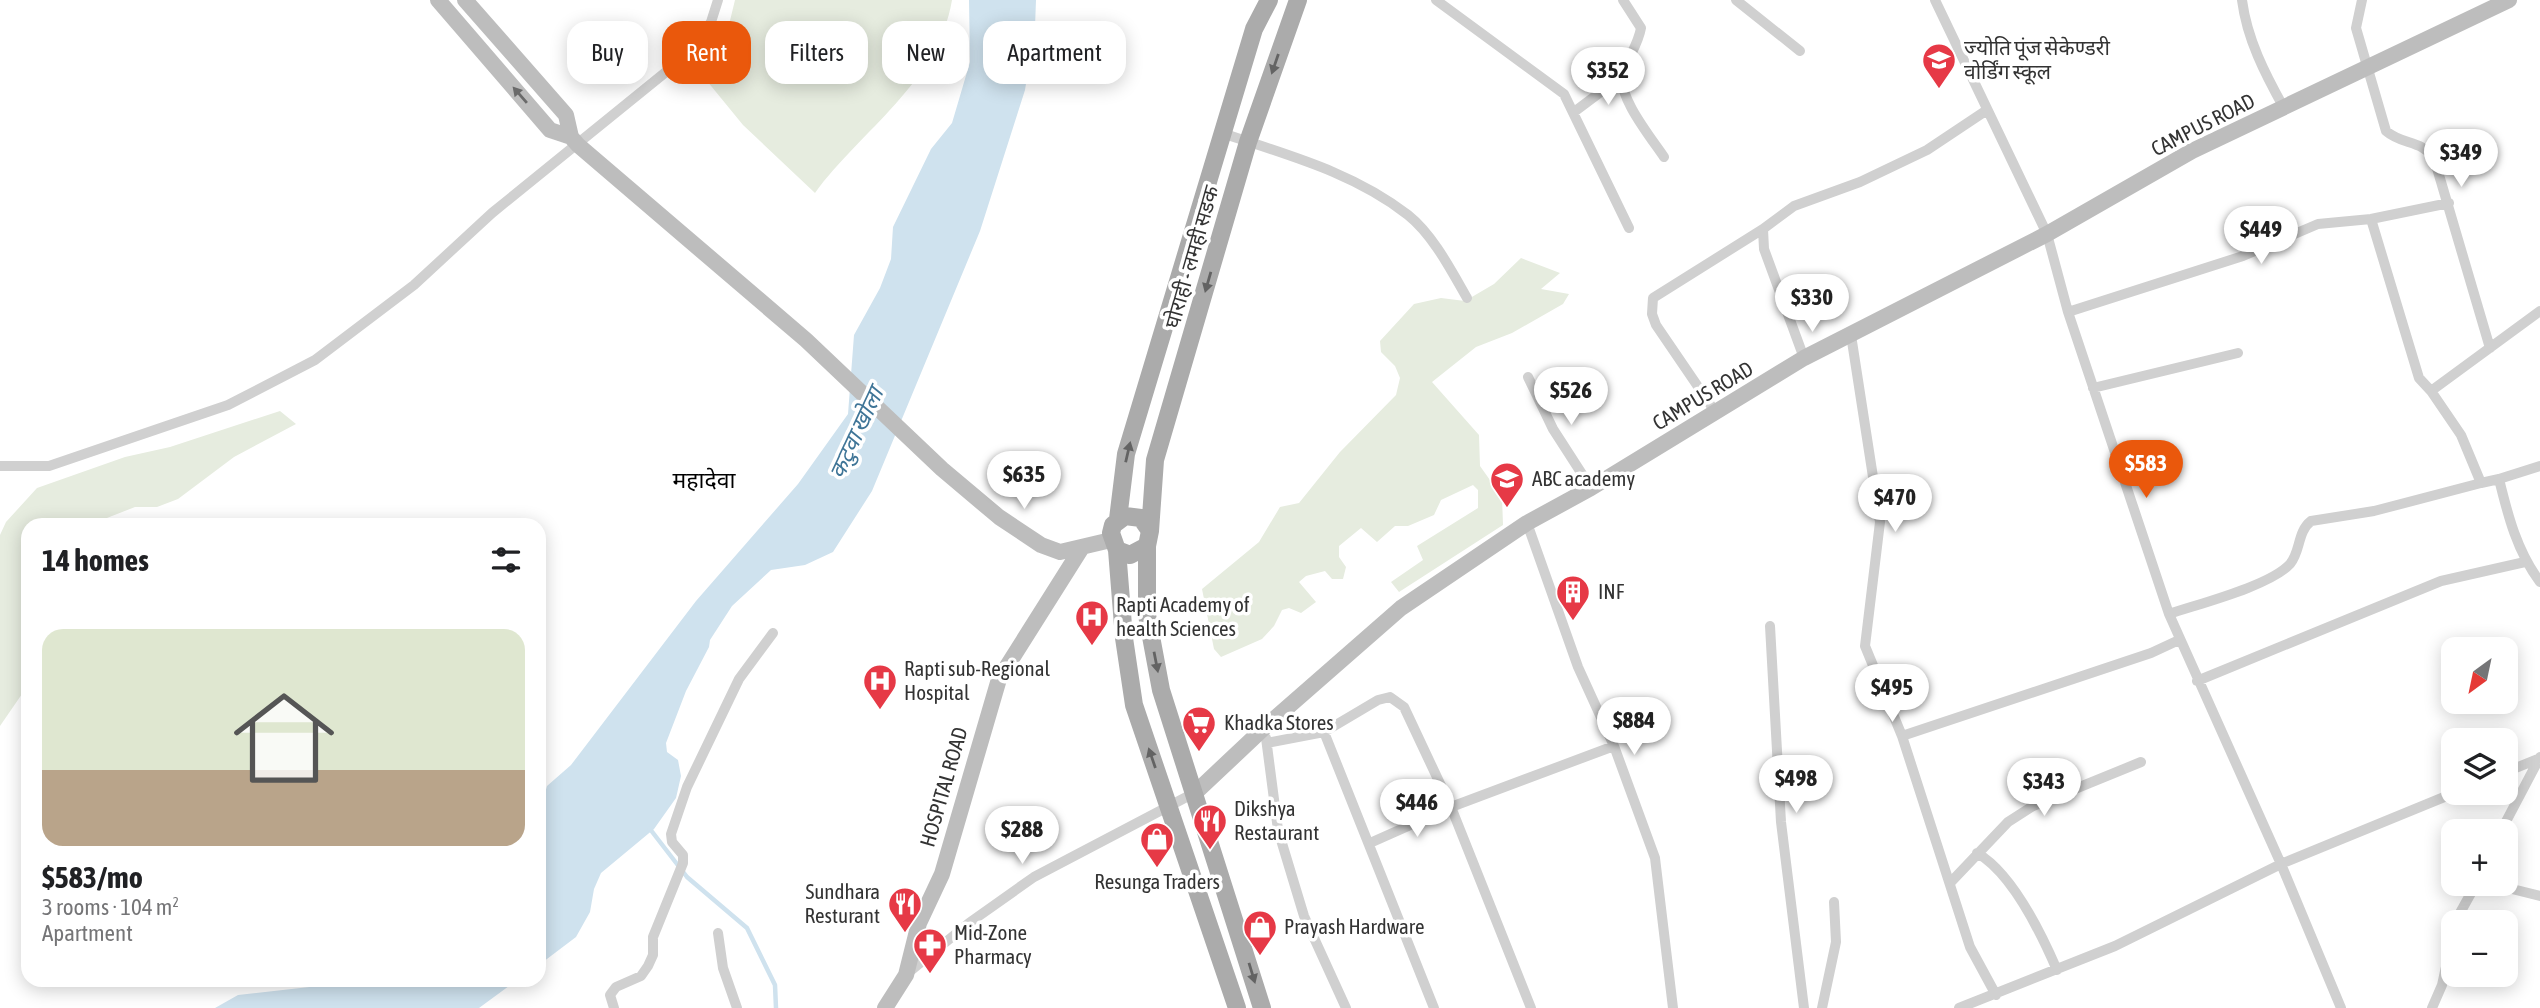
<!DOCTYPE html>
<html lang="en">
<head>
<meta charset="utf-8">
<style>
	body { margin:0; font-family:"Asap Condensed","Noto Sans Devanagari",sans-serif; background:#f6f6f6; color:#202124; height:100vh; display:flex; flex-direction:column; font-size:26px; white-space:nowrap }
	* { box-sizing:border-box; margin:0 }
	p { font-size:23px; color:#757577 }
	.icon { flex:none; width:38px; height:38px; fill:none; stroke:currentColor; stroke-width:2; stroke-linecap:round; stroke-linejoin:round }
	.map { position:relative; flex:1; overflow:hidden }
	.drawer { position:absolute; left:21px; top:518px; width:525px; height:469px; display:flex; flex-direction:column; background:#fff; border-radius:21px; box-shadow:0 4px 18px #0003 }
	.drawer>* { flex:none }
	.hud { position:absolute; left:567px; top:21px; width:665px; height:63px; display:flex; gap:14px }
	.needle { width:46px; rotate:213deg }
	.buttons { position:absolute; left:2441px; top:637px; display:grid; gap:14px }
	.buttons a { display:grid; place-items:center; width:77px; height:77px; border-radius:14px; background:#fff; box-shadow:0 4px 18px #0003; font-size:35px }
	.price { position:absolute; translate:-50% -60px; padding:0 16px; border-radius:24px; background:#fff; color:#222; font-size:23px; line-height:46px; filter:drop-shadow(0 2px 4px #0008) }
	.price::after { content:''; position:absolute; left:50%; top:42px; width:21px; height:16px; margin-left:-10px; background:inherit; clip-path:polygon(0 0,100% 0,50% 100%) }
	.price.current { background:#ea580c; color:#fff }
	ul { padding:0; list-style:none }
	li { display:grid; align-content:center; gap:14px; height:371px; padding:0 21px }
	li span { display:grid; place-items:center; height:217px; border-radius:21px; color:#555 }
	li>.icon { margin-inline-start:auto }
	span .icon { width:126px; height:126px; fill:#fffc; stroke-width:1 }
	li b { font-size:30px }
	h2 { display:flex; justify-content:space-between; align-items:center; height:84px; padding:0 21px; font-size:30px }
	.chip { padding:0 24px; border-radius:21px; background:#fff; box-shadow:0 4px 18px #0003; font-size:24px; line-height:63px }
	.chip.current { background:#ea580c; color:#fff }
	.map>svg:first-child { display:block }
</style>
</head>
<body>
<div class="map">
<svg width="2540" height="1008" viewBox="0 0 2540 1008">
	<rect width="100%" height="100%" fill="#fff"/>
	<path fill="#e6ecdf" d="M735,0h217c-14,83 -91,130 -137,193l-72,-68 -45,-55 29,-37z
		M1521,258l39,15 -19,16 28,5 -6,10 -51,29 -36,14 -44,35 47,53 1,31 22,31 1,28 -104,67 -8,-10 32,-22 -6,-14 61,-38v-18l-5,-5 -32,15 -7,15 -26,11h-13l-18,16 -16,-14 -22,18v11l7,10 -3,12h-11l-7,-8 -19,5 -7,6 17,20 -15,11 -12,-5 -7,2 -8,16 -12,13 -41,18 -7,-8 -12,-60 57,-47 21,-35 19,-4 41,-51 56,-57 4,-17 -5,-12 -14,-14 -1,-11 34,-37 27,-6 24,3 29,-17z
		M280,411l16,13 -62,33 -56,42 -21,8h-22l-46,18h-61v115l-6,54 -22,32v-191l6,-13 31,-34 88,-31 45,-10z"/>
	<path fill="#cfe2ee" d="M969,0h67l-1,27 -10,63 -45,141 -108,260 -39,61 -28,13 -34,5 -39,36 -22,34 -1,7 -23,44 -20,52 1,9 11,8 3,16 -5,22 -22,31 -53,44 -7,16 -4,23 -14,25 -37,28v-150l8,-29 24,-21 125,-164 102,-117 50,-70 6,-79 26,-47 11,-29 2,-32 38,-78 21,-26 18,-61z
		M344,980h173l-38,28h-264l23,-13 98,-11z"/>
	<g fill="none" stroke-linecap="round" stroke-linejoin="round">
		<path stroke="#cfe2ee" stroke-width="4.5" d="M650,829l37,48 60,51 28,57 1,23"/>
		<path stroke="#d0d0d0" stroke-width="10" d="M1436,0l128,94 65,134
			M1623,0l18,28c-3,17 -13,29 -18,46 -7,21 29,65 41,83
			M1736,0l64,51
			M1935,0l112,234 21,78 101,302 112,250 60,144
			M2242,0c5,39 23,74 42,108
			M2362,0l-6,28 30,103c16,14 35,9 48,27l56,190
			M1574,112l48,-36
			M1222,133c65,22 131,39 186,82 25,20 43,55 59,83
			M2371,219l48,159 12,13
			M2068,312l175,-56 75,-32 53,-5 78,-16
			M1851,335l29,187 -15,124 37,90
			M1804,358l-40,-109 -1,-20 31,-23 66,-24 67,-32 60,-40
			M1528,377l25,52 38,59
			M2093,388l145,-35
			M1716,413l-60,-88 -4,-11 1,-16 110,-69
			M0,466h49l179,-61 87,-45 99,-75 78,-72 201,-163 18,-28 7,-22
			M2499,479l41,-13
			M2481,483l18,-4c9,37 18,72 41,103
			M1527,523l51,144 36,79 41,112 18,150
			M2169,614c29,-10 101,-28 121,-50 11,-13 7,-32 21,-43l63,-10 107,-28 -20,-48 -30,-44 109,-80
			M1770,626l11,196 23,186
			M2197,681l244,-100 84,-19
			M1324,732l110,276
			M1266,738l12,92 26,86 42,92
			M1267,743l57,-11 54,-32 12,-3 14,10 47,100 80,201
			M2506,772l34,-14
			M2501,831l39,-74
			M1370,843l81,-36 163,-61
			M1977,853c35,20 64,80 80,117
			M1950,883l58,-61 25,-16 108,-44
			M2492,884l48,12
			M2455,922l21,-38
			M718,933l5,35 14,40
			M908,973l61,-50 65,-46 162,-85
			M1996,995l-26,-48 -68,-211 249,-83 28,-13
			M614,1008l-4,-13 6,-8 25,-11 7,-10 5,-11v-18l30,-74v-8l-11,-13 -1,-8 16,-47 52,-108 34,-46
			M1822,1008l14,-66 -2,-40
			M1959,1008l156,-62 166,-82 173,-71
			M2432,1008l10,-23 12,-55"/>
		<path stroke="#bdbdbd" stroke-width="16" d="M438,0l112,130 21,7
			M465,0l101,115 5,22 7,8 228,195 136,129 57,48 42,28 19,7 51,-12
			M1196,792l69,-65 136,-119 126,-85 64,-35 213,-130 243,-124 145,-83 317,-151
			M885,1008l21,-33 13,-52 23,-49 57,-195 82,-130"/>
		<path stroke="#ababab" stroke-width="18" d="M1118,519l8,-65 128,-425 15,-29
			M1150,531l5,-71 93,-318 50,-142
			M1147,546v69l14,75 101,318
			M1117,550l13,5 17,-9 3,-15 -9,-13 -16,-2 -12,9 -2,8 6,17 7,88 10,67 103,303"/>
	</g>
	<defs><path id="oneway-solid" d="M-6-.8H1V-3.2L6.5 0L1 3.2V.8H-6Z" transform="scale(1.75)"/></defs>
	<g fill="#636363">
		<use href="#oneway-solid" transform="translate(1275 64) rotate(109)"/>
		<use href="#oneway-solid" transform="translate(1208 282) rotate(106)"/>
		<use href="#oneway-solid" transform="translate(1128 452) rotate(-77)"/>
		<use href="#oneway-solid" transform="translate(1156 662) rotate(79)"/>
		<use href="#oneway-solid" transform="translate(1152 758) rotate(-109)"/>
		<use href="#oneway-solid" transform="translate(1252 973) rotate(73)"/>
	</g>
	<use fill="#6a6a6a" href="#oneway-solid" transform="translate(520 95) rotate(-131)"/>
	<defs>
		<g id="school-pin" transform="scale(1.75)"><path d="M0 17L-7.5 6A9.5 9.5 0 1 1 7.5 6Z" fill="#e63946" stroke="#fff"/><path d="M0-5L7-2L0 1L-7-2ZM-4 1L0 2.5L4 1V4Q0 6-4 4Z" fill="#fff"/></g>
		<g id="building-pin" transform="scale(1.75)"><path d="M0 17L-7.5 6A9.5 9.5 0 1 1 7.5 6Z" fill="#e63946" stroke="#fff"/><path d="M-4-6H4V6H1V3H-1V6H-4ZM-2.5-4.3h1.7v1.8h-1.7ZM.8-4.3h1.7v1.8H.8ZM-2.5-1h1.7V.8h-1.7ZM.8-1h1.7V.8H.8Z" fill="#fff"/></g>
		<g id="hospital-pin" transform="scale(1.75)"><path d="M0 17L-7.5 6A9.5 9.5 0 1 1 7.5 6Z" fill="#e63946" stroke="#fff"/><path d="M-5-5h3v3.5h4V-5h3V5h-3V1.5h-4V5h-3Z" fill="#fff"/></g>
		<g id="supermarket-pin" transform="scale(1.75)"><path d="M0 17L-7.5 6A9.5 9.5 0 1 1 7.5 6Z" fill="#e63946" stroke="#fff"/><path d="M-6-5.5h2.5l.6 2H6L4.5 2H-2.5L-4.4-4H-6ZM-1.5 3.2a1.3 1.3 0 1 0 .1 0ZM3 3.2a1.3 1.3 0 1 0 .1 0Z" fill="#fff"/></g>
		<g id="restaurant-pin" transform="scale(1.75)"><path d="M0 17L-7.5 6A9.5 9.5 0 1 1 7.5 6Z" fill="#e63946" stroke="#fff"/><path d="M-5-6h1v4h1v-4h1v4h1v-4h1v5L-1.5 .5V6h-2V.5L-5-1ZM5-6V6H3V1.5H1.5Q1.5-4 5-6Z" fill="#fff"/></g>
		<g id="shop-pin" transform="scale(1.75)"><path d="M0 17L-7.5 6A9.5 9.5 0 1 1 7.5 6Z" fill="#e63946" stroke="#fff"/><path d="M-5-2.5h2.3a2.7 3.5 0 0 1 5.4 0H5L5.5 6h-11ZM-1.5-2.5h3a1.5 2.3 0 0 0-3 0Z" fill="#fff"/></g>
		<g id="pharmacy-pin" transform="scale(1.75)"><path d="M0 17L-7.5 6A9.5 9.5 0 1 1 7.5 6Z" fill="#e63946" stroke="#fff"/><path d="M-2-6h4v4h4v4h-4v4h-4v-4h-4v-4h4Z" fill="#fff"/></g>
	</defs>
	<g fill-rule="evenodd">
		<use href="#school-pin" x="1939" y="60"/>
		<use href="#school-pin" x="1507" y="479"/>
		<use href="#building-pin" x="1573" y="592"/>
		<use href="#hospital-pin" x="1092" y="617"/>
		<use href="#hospital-pin" x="880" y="681"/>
		<use href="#supermarket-pin" x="1199" y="723"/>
		<use href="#restaurant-pin" x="1210" y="821"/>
		<use href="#shop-pin" x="1157" y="839"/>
		<use href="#restaurant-pin" x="905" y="904"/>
		<use href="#shop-pin" x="1260" y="927"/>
		<use href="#pharmacy-pin" x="930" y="945"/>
	</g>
	<g text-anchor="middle" stroke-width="7" stroke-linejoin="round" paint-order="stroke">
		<g font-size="21" fill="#333" stroke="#fff" text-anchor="start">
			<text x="1964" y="55">ज्योति पूंज सेकेण्डरी<tspan x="1964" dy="24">वोर्डिंग स्कूल</tspan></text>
			<text x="1532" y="486">ABC academy</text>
			<text x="1598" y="599">INF</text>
			<text x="1116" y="612">Rapti Academy of<tspan x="1116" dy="24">health Sciences</tspan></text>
			<text x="904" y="676">Rapti sub-Regional<tspan x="904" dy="24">Hospital</tspan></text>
			<text x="1224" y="730">Khadka Stores</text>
			<text x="1234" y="816">Dikshya<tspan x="1234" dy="24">Restaurant</tspan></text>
			<text x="1157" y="889" text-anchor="middle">Resunga Traders</text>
			<text x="880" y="899" text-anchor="end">Sundhara<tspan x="880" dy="24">Resturant</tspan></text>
			<text x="1284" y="934">Prayash Hardware</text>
			<text x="954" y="940">Mid-Zone<tspan x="954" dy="24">Pharmacy</tspan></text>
		</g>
		<g font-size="21" fill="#333" stroke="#fff">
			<text transform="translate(2203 125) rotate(-27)" y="7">CAMPUS ROAD</text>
			<text transform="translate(1192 257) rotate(-74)" y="7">घोराही - लमही सडक</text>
			<text transform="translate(1703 396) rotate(-31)" y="7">CAMPUS ROAD</text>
			<text transform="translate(944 787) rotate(-74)" y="7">HOSPITAL ROAD</text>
		</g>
		<g font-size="23" font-style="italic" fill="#3f7597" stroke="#fff">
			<text transform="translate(856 433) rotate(-65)" y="8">कटुवा खोला</text>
		</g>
		<g font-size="23" fill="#000" stroke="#fff">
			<text x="704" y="488">महादेवा</text>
		</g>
	</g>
</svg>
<div class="buttons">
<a><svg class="needle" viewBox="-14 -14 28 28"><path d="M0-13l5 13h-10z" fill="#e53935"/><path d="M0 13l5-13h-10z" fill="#757577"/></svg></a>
<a><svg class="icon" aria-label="layers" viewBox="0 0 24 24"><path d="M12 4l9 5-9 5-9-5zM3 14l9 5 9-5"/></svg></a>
<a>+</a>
<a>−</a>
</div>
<b class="price" style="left:1608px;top:107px">$352</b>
<b class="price" style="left:2461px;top:189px">$349</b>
<b class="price" style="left:2261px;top:266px">$449</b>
<b class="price" style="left:1812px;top:334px">$330</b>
<b class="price" style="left:1571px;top:427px">$526</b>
<b class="price current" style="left:2146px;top:500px">$583</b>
<b class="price" style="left:1024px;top:511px">$635</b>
<b class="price" style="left:1895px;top:534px">$470</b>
<b class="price" style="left:1892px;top:724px">$495</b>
<b class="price" style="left:1634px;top:757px">$884</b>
<b class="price" style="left:1796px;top:815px">$498</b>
<b class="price" style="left:2044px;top:818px">$343</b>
<b class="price" style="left:1417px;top:839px">$446</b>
<b class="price" style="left:1022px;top:866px">$288</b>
<div class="hud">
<a class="chip">Buy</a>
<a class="chip current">Rent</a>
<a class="chip">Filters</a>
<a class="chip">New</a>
<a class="chip">Apartment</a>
</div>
<section class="drawer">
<h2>14 homes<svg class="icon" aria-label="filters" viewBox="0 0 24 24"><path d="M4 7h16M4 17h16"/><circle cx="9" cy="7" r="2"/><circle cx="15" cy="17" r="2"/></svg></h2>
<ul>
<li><span style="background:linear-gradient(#dfe7d0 65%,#b9a48a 0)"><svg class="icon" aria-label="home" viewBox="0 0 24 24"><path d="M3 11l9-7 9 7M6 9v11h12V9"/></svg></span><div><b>$583/mo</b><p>3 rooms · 104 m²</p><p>Apartment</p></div></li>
</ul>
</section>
</div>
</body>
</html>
